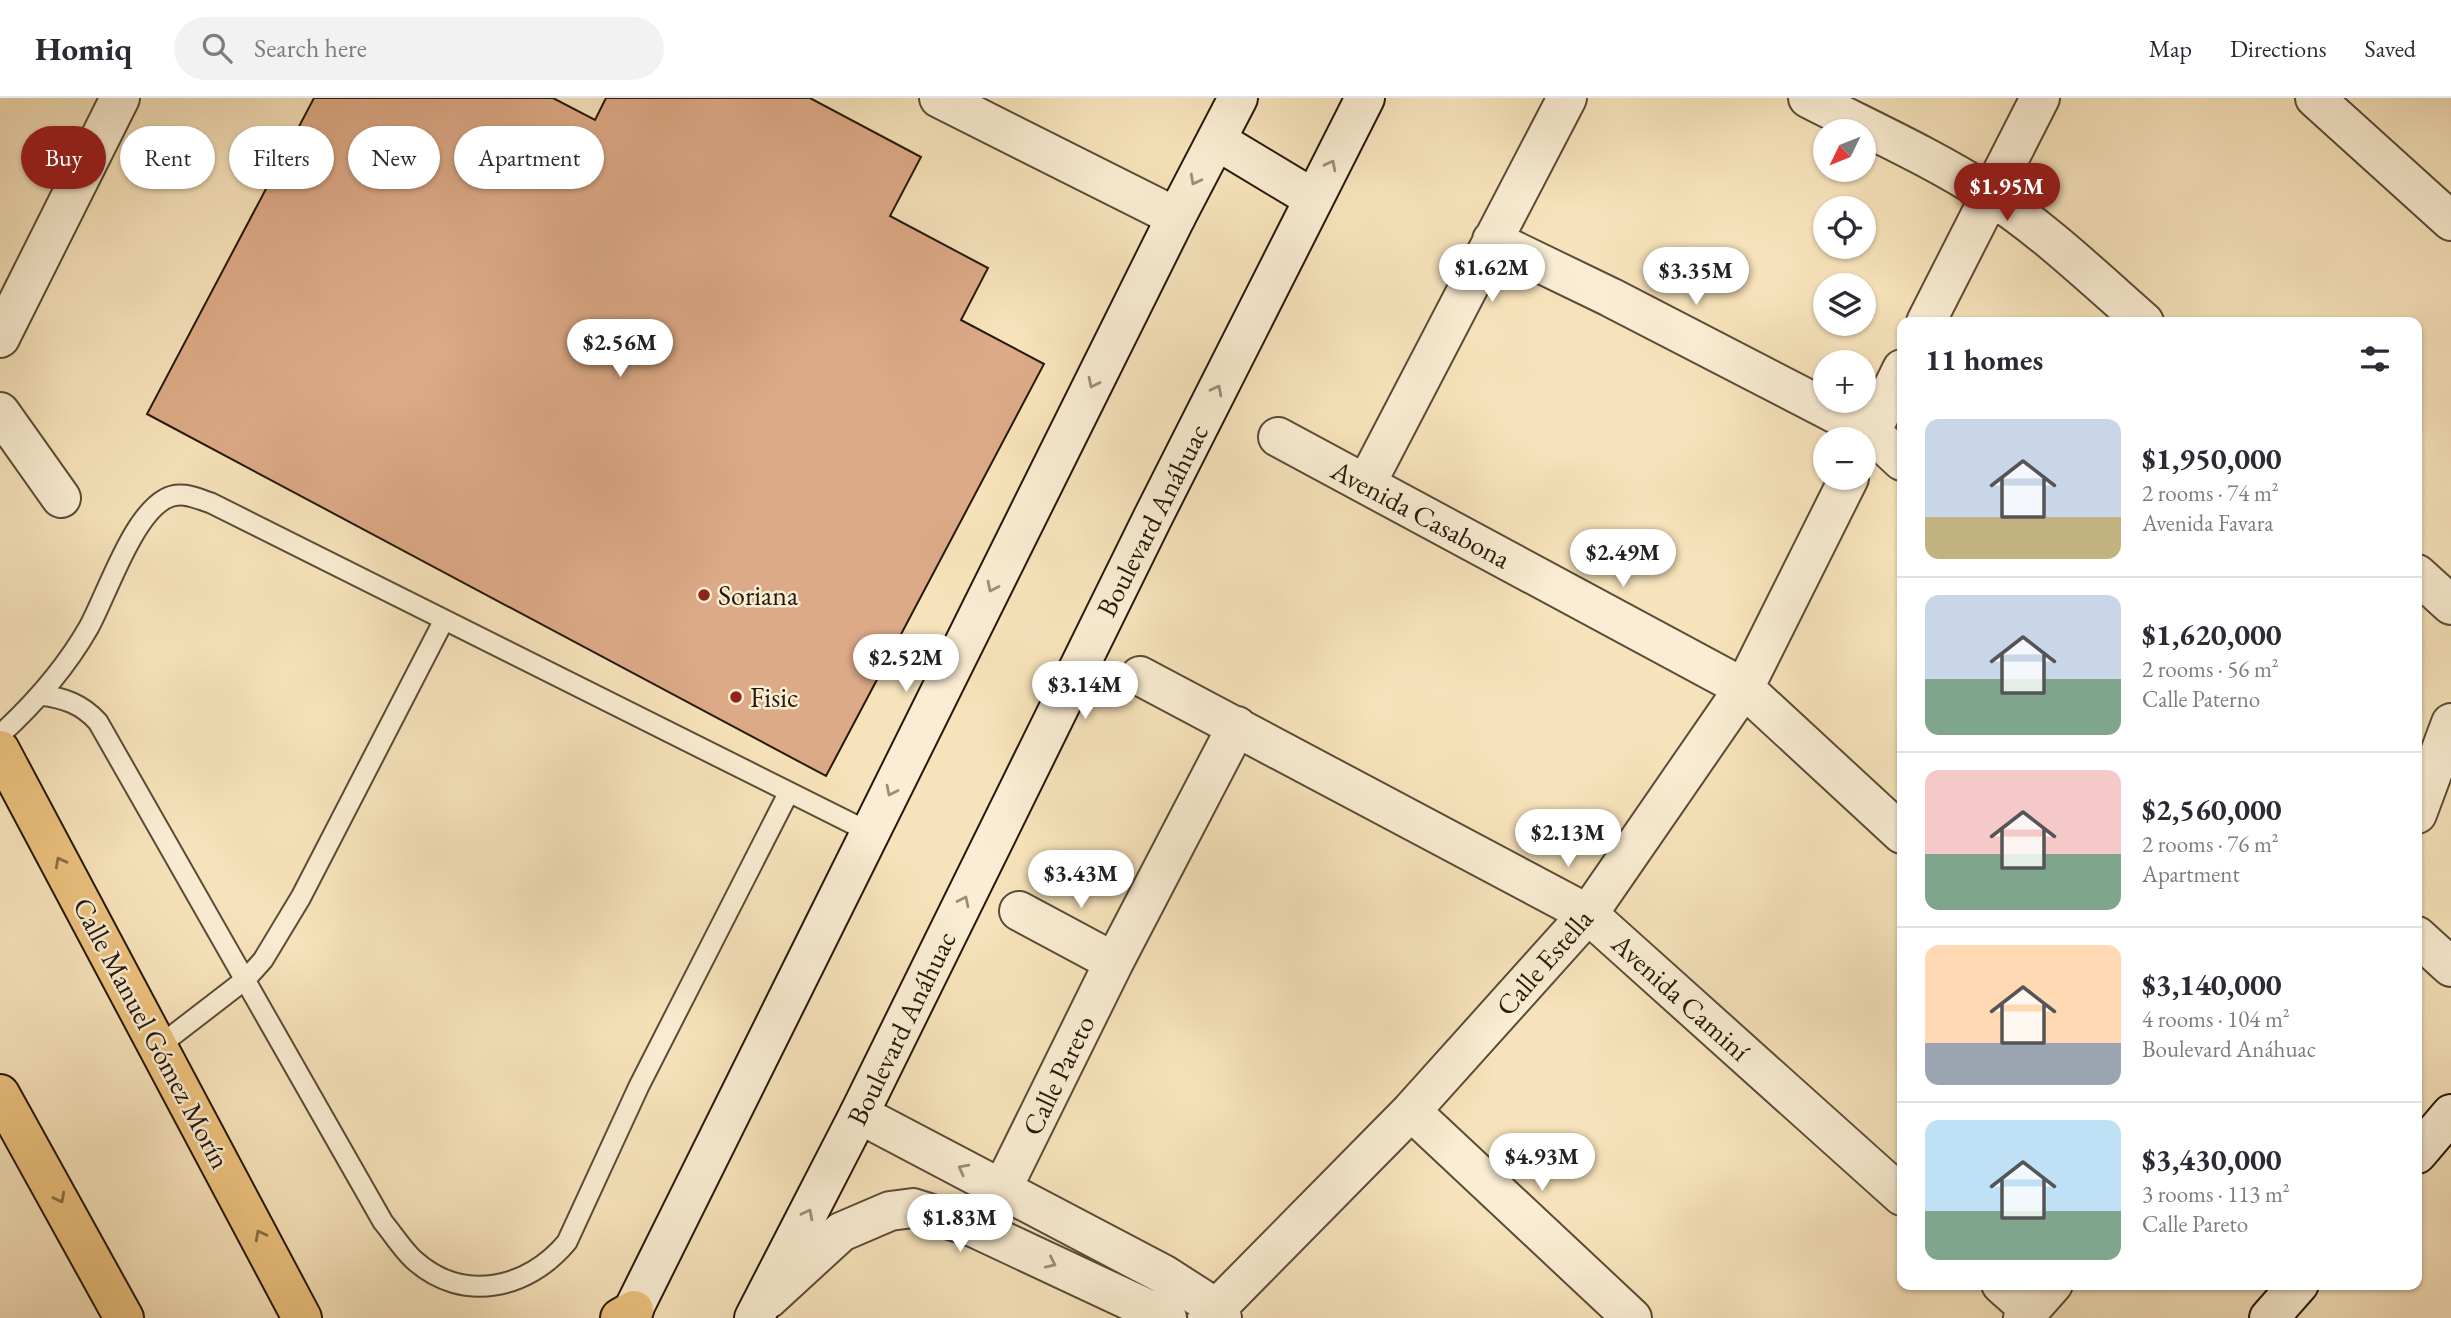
<!DOCTYPE html>
<html lang="en">
<head>
<meta charset="utf-8">
<style>
	body { margin:0; font-family:"EB Garamond",serif; background:#f2f2f3; color:#2b2b33; height:100vh; display:flex; flex-direction:column; font-size:26px; white-space:nowrap }
	* { box-sizing:border-box; margin:0 }
	p { font-size:23px; color:#7c7c81 }
	.icon { flex:none; width:38px; height:38px; fill:none; stroke:currentColor; stroke-width:2; stroke-linecap:round; stroke-linejoin:round }
	.map { position:relative; flex:1; overflow:hidden }
	.side { position:absolute; left:1897px; top:219px; width:525px; height:973px; display:flex; flex-direction:column; background:#fff; border-radius:14px; box-shadow:0 2px 5px #0004 }
	.side>* { flex:none }
	.hud { position:absolute; left:21px; top:28px; width:665px; height:63px; display:flex; gap:14px }
	.needle { width:46px; rotate:227deg }
	.controls { position:absolute; left:1813px; top:21px; display:grid; gap:14px }
	.controls a { display:grid; place-items:center; width:63px; height:63px; border-radius:50%; background:#fff; box-shadow:0 2px 5px #0004; font-size:35px }
	.price { position:absolute; translate:-50% -60px; padding:0 16px; border-radius:24px; background:#fff; color:#222; font-size:23px; line-height:46px; filter:drop-shadow(0 2px 4px #0008) }
	.price::after { content:''; position:absolute; left:50%; top:42px; width:21px; height:16px; margin-left:-10px; background:inherit; clip-path:polygon(0 0,100% 0,50% 100%) }
	.price.current { background:#8f2418; color:#fff }
	ul { padding:0; list-style:none }
	li { display:flex; align-items:center; gap:21px; height:175px; padding:0 28px }
	li+li { border-top:2px solid #e1e1e2 }
	li span { display:grid; place-items:center; flex:none; width:196px; height:140px; border-radius:14px; color:#555 }
	li>.icon { margin-inline-start:auto }
	span .icon { width:84px; height:84px; fill:#fffc; stroke-width:1 }
	li b { font-size:30px }
	h2 { display:flex; justify-content:space-between; align-items:center; height:84px; padding:0 28px; font-size:30px }
	.chip { padding:0 24px; border-radius:32px; background:#fff; box-shadow:0 2px 5px #0004; font-size:24px; line-height:63px }
	.chip.current { background:#8f2418; color:#fff }
	header { display:flex; align-items:center; gap:42px; box-sizing:border-box; height:98px; padding:0 35px; background:#fff; border-bottom:2px solid #e1e1e2 }
	header strong { font-size:33px }
	nav { display:flex; gap:38px; margin-inline-start:auto; font-size:24px }
	.search { width:490px; height:63px; background:#f2f2f3; display:flex; align-items:center; gap:18px; box-sizing:border-box; padding:0 24px; border-radius:38px; color:#7c7c81; font-size:26px }
	.map>svg:first-child { display:block }
</style>
</head>
<body>
<header>
<strong>Homiq</strong>
<div class="search"><svg class="icon" aria-label="search" viewBox="0 0 24 24"><circle cx="10" cy="10" r="6"/><path d="M15 15l6 6"/></svg>Search here</div>
<nav><a>Map</a><a>Directions</a><a>Saved</a></nav>
</header>
<div class="map">
<svg width="2451" height="1220" viewBox="0 0 2451 1220">
	<rect width="100%" height="100%" fill="#f7e3bb"/>
	<filter id="stains"><feTurbulence type="fractalNoise" baseFrequency=".00286" numOctaves="4"/><feColorMatrix values="0 0 0 0 .2 0 0 0 0 .09 0 0 0 0 .02 0 0 0 .5 -.17"/></filter>
	<radialGradient id="worn" r=".72"><stop offset=".6" stop-color="#630" stop-opacity="0"/><stop offset="1" stop-color="#630" stop-opacity=".3"/></radialGradient>
	<path fill="#ddaa87" stroke="#26190b" stroke-width="2" d="M314,0h239l42,22 11,-22h204l111,59 -31,59 98,52 -27,52 83,44 -218,412 -679,-362z"/>
	<g fill="none" stroke-linecap="round" stroke-linejoin="round">
		<g stroke="#5a4c37" stroke-width="23">
			<path id="lane" d="M41,597c23,3 41,9 57,27l285,500c10,12 19,27 31,38 49,44 114,29 153,-18l72,-156 150,-294
				M0,637c35,-32 65,-66 89,-108 18,-33 43,-110 76,-128 15,-9 31,-1 46,4l660,330
				M159,948l87,-67 17,-19 38,-63 142,-275"/>
		</g>
		<g stroke="#5a4c37" stroke-width="42">
			<path id="street" d="M939,0l237,119
				M1808,0c60,31 123,59 179,95 57,37 107,85 157,129
				M2315,0l136,123
				M1492,142l118,57 261,135 31,29
				M1926,224l114,-224
				M0,240l120,-240
				M0,314l61,86
				M1278,339l466,251 158,146
				M1864,349l38,-78
				M1366,386l201,-386
				M2417,476l34,31
				M1140,578l448,238 314,282
				M2417,716l34,-91
				M1019,813l95,51
				M2417,838l34,31
				M1411,1013l221,207
				M859,1016l304,160 53,34 6,10
				M1002,1091l112,-227 123,-236
				M2001,1186l29,26
				M768,1201l73,-67 49,-21 23,-3 62,20 192,90
				M1207,1220l204,-207 177,-197 156,-226 105,-210
				M2023,1220l30,-34"/>
		</g>
		<g stroke="#26190b" stroke-width="42">
			<path id="secondary" d="M1216,42l98,59
				M2417,1056l34,-40
				M629,1220l547,-1101 62,-119
				M754,1220l105,-204 294,-597 212,-419
				M2269,1220l30,-34"/>
		</g>
		<g stroke="#26190b" stroke-width="42">
			<path id="primary" d="M0,652l302,568
				M0,996l124,224
				M620,1220l14,-8"/>
		</g>
		<use href="#lane" stroke="#faedd3" stroke-width="19"/>
		<use href="#street" stroke="#faedd3" stroke-width="38"/>
		<use href="#secondary" stroke="#faedd3" stroke-width="38"/>
		<use href="#primary" stroke="#ecc27e" stroke-width="38"/>
	</g>
	<defs><path id="oneway-chevron" d="M-2-3.5L2.5 0L-2 3.5" fill="none" stroke-width="1.6" stroke-linecap="round" stroke-linejoin="round" transform="scale(1.75)"/></defs>
	<g stroke="#9b8e79">
		<use href="#oneway-chevron" transform="translate(1331 67) rotate(-63)"/>
		<use href="#oneway-chevron" transform="translate(1195 82) rotate(118)"/>
		<use href="#oneway-chevron" transform="translate(1093 285) rotate(116)"/>
		<use href="#oneway-chevron" transform="translate(1217 292) rotate(-63)"/>
		<use href="#oneway-chevron" transform="translate(992 489) rotate(116)"/>
		<use href="#oneway-chevron" transform="translate(891 693) rotate(116)"/>
		<use href="#oneway-chevron" transform="translate(964 803) rotate(-64)"/>
		<use href="#oneway-chevron" transform="translate(963 1071) rotate(-152)"/>
		<use href="#oneway-chevron" transform="translate(808 1116) rotate(-63)"/>
		<use href="#oneway-chevron" transform="translate(1051 1165) rotate(25)"/>
	</g>
	<g stroke="#896e44">
		<use href="#oneway-chevron" transform="translate(60 764) rotate(-118)"/>
		<use href="#oneway-chevron" transform="translate(60 1100) rotate(62)"/>
		<use href="#oneway-chevron" transform="translate(260 1137) rotate(-118)"/>
	</g>
	<g fill="#8f2418" stroke="#faedd3" stroke-width="2.5">
		<circle cx="704" cy="497" r="7"/>
		<circle cx="736" cy="599" r="7"/>
	</g>
	<g text-anchor="middle" stroke-width="5" stroke-linejoin="round" paint-order="stroke">
		<g font-size="28" fill="#26190b" stroke="#faedd3">
			<text transform="translate(1421 416) rotate(28)" y="10">Avenida Casabona</text>
			<text transform="translate(1152 422) rotate(-63)" y="10">Boulevard Anáhuac</text>
			<text transform="translate(1544 864) rotate(-49)" y="10">Calle Estella</text>
			<text transform="translate(1681 899) rotate(42)" y="10">Avenida Caminí</text>
			<text transform="translate(901 930) rotate(-64)" y="10">Boulevard Anáhuac</text>
			<text transform="translate(152 935) rotate(62)" y="10">Calle Manuel Gómez Morín</text>
			<text transform="translate(1058 977) rotate(-64)" y="10">Calle Pareto</text>
		</g>
		<g font-size="28" fill="#26190b" stroke="#faedd3" text-anchor="start">
			<text x="718" y="507">Soriana</text>
			<text x="750" y="609">Fisic</text>
		</g>
	</g>
	<rect width="100%" height="100%" filter="url(#stains)"/>
	<rect width="100%" height="100%" fill="url(#worn)"/>
</svg>
<div class="controls">
<a><svg class="needle" viewBox="-14 -14 28 28"><path d="M0-13l5 13h-10z" fill="#e53935"/><path d="M0 13l5-13h-10z" fill="#7c7c81"/></svg></a>
<a><svg class="icon" aria-label="locate" viewBox="0 0 24 24"><circle cx="12" cy="12" r="6"/><path d="M12 2v4M12 18v4M2 12h4M18 12h4"/></svg></a>
<a><svg class="icon" aria-label="layers" viewBox="0 0 24 24"><path d="M12 4l9 5-9 5-9-5zM3 14l9 5 9-5"/></svg></a>
<a>+</a>
<a>−</a>
</div>
<b class="price current" style="left:2007px;top:125px">$1.95M</b>
<b class="price" style="left:1492px;top:206px">$1.62M</b>
<b class="price" style="left:1696px;top:209px">$3.35M</b>
<b class="price" style="left:620px;top:281px">$2.56M</b>
<b class="price" style="left:1623px;top:491px">$2.49M</b>
<b class="price" style="left:906px;top:596px">$2.52M</b>
<b class="price" style="left:1085px;top:623px">$3.14M</b>
<b class="price" style="left:1568px;top:771px">$2.13M</b>
<b class="price" style="left:1081px;top:812px">$3.43M</b>
<b class="price" style="left:1542px;top:1095px">$4.93M</b>
<b class="price" style="left:960px;top:1156px">$1.83M</b>
<div class="hud">
<a class="chip current">Buy</a>
<a class="chip">Rent</a>
<a class="chip">Filters</a>
<a class="chip">New</a>
<a class="chip">Apartment</a>
</div>
<section class="side">
<h2>11 homes<svg class="icon" aria-label="filters" viewBox="0 0 24 24"><path d="M4 7h16M4 17h16"/><circle cx="9" cy="7" r="2"/><circle cx="15" cy="17" r="2"/></svg></h2>
<ul>
<li><span style="background:linear-gradient(#c9d6e8 70%,#c2b280 0)"><svg class="icon" aria-label="home" viewBox="0 0 24 24"><path d="M3 11l9-7 9 7M6 9v11h12V9"/></svg></span><div><b>$1,950,000</b><p>2 rooms · 74 m²</p><p>Avenida Favara</p></div></li>
<li><span style="background:linear-gradient(#c9d6e8 60%,#7fa58c 0)"><svg class="icon" aria-label="home" viewBox="0 0 24 24"><path d="M3 11l9-7 9 7M6 9v11h12V9"/></svg></span><div><b>$1,620,000</b><p>2 rooms · 56 m²</p><p>Calle Paterno</p></div></li>
<li><span style="background:linear-gradient(#f6c9c9 60%,#7fa58c 0)"><svg class="icon" aria-label="home" viewBox="0 0 24 24"><path d="M3 11l9-7 9 7M6 9v11h12V9"/></svg></span><div><b>$2,560,000</b><p>2 rooms · 76 m²</p><p>Apartment</p></div></li>
<li><span style="background:linear-gradient(#ffd9b3 70%,#9aa5b1 0)"><svg class="icon" aria-label="home" viewBox="0 0 24 24"><path d="M3 11l9-7 9 7M6 9v11h12V9"/></svg></span><div><b>$3,140,000</b><p>4 rooms · 104 m²</p><p>Boulevard Anáhuac</p></div></li>
<li><span style="background:linear-gradient(#bfe0f5 65%,#7fa58c 0)"><svg class="icon" aria-label="home" viewBox="0 0 24 24"><path d="M3 11l9-7 9 7M6 9v11h12V9"/></svg></span><div><b>$3,430,000</b><p>3 rooms · 113 m²</p><p>Calle Pareto</p></div></li>
</ul>
</section>
</div>
</body>
</html>
